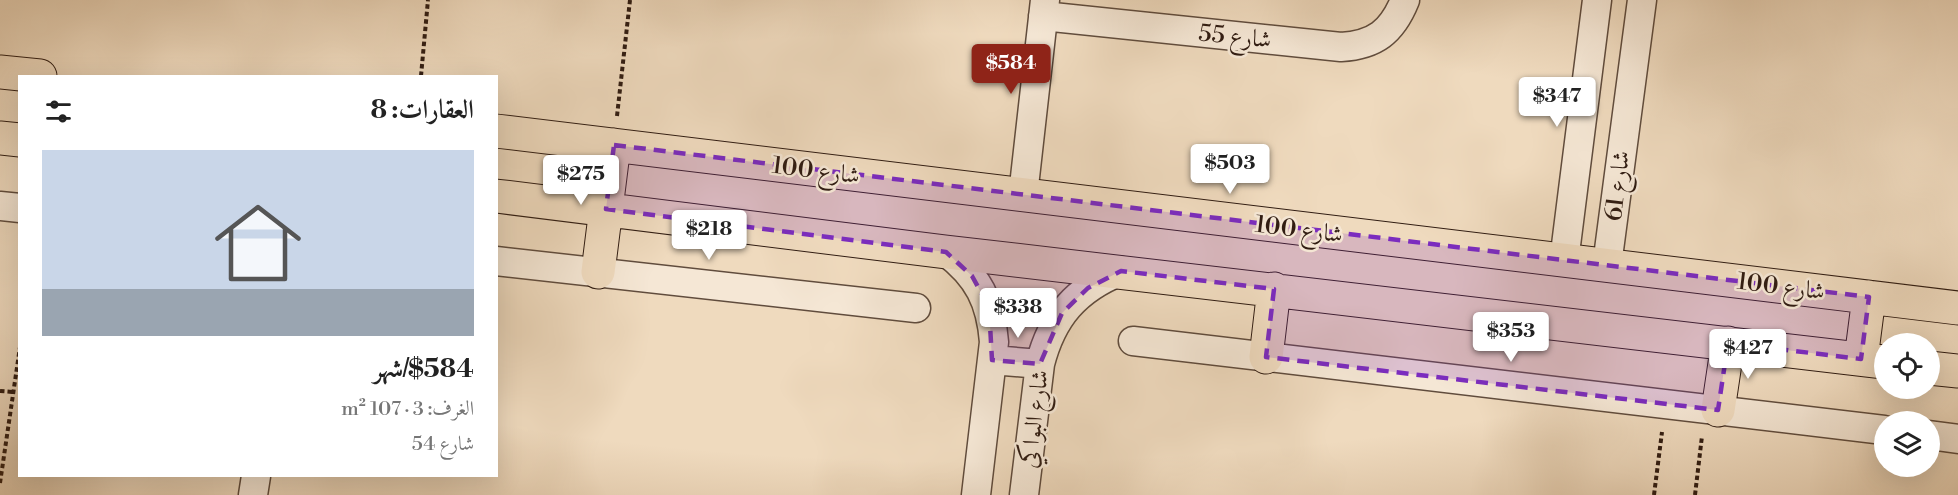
<!DOCTYPE html>
<html lang="ar">
<head>
<meta charset="utf-8">
<style>
	body { margin:0; font-family:"Libre Bodoni",Amiri,serif; background:#f2f2f2; color:#222; direction:rtl; height:100vh; display:flex; flex-direction:column; font-size:22px; white-space:nowrap }
	* { box-sizing:border-box; margin:0 }
	p { font-size:20px; color:#767676 }
	.icon { flex:none; width:33px; height:33px; fill:none; stroke:currentColor; stroke-width:2; stroke-linecap:round; stroke-linejoin:round }
	.map { position:relative; flex:1; overflow:hidden; direction:ltr }
	.panel { position:absolute; left:18px; top:75px; width:480px; height:402px; display:flex; flex-direction:column; background:#fff; border-radius:0px; box-shadow:0 6px 24px #0002; direction:rtl }
	.panel>* { flex:none }
	.controls { position:absolute; left:1874px; top:333px; display:grid; gap:12px }
	.controls a { display:grid; place-items:center; width:66px; height:66px; border-radius:50%; background:#fff; box-shadow:0 6px 24px #0002; font-size:30px }
	.price { position:absolute; translate:-50% -51px; padding:0 14px; border-radius:6px; background:#fff; color:#222; font-size:20px; line-height:39px; filter:drop-shadow(0 2px 3px #0008) }
	.price::after { content:''; position:absolute; left:50%; top:36px; width:18px; height:14px; margin-left:-9px; background:inherit; clip-path:polygon(0 0,100% 0,50% 100%) }
	.price.active { background:#8f2418; color:#fff }
	ul { padding:0; list-style:none }
	li { display:grid; align-content:center; gap:12px; height:318px; padding:0 24px }
	li+li { border-top:2px solid #e0e0e0 }
	li span { display:grid; place-items:center; height:186px; border-radius:0px; color:#555 }
	li>.icon { margin-inline-start:auto }
	span .icon { width:108px; height:108px; fill:#fffc; stroke-width:1 }
	li b { font-size:26px }
	h2 { display:flex; justify-content:space-between; align-items:center; height:72px; padding:0 24px; font-size:26px }
	.map>svg:first-child { display:block }
</style>
</head>
<body>
<div class="map">
<svg width="1958" height="495" viewBox="0 0 1958 495">
	<rect width="100%" height="100%" fill="#efdabe"/>
	<filter id="stains"><feTurbulence type="fractalNoise" baseFrequency=".00333" numOctaves="4"/><feColorMatrix values="0 0 0 0 .2 0 0 0 0 .09 0 0 0 0 .02 0 0 0 .5 -.17"/></filter>
	<radialGradient id="worn" r=".72"><stop offset=".6" stop-color="#630" stop-opacity="0"/><stop offset="1" stop-color="#630" stop-opacity=".3"/></radialGradient>
	<g fill="none" stroke-linecap="round" stroke-linejoin="round">
		<g stroke="#604c3d" stroke-width="31">
			<path id="minor" d="M1043,16l298,31c34,-2 51,-15 64,-47
				M1023,195l22,-195
				M0,206l20,2
				M946,252c32,24 45,50 48,90l-18,153
				M496,261l420,47
				M1564,261l33,-261
				M1607,265l35,-265
				M1133,341l751,89
				M992,360l48,4
				M1929,435l29,4
				M253,495l3,-19
				M1024,495l16,-131c12,-47 36,-75 81,-93"/>
		</g>
		<g stroke="#301c12" stroke-width="35">
			<path id="major" d="M0,72l40,4
				M496,131l1462,177
				M0,138l20,2
				M496,196l450,56 938,110
				M598,272l16,-127
				M1266,357l8,-68
				M1861,359l8,-62
				M1929,368l29,3
				M1718,410l10,-67"/>
		</g>
		<path stroke="#301c12" stroke-width="4" stroke-dasharray="4.5 3" stroke-linecap="butt" d="M421,76l7,-76
			M617,116l13,-116
			M0,391l13,1
			M0,483l20,-136
			M1654,495l8,-63
			M1695,495l7,-59"/>
		<use href="#minor" stroke="#f5e7d5" stroke-width="28"/>
		<use href="#major" stroke="#efdabe" stroke-width="33"/>
	</g>
	<path fill="#7b2cbf" fill-opacity="0.2" stroke="#7b2cbf" stroke-width="4.5" stroke-dasharray="12 8" stroke-linejoin="round" d="M614,145l1255,152 -8,62 -133,-16 -10,67 -452,-53 8,-68 -153,-18 -33,17 -26,25 -22,51 -48,-4 -3,-53 -17,-31 -26,-24 -340,-43z"/>
	<g text-anchor="middle" stroke-width="5" stroke-linejoin="round" paint-order="stroke">
		<g font-size="24" fill="#301c12" stroke="#f5e7d5">
			<text transform="translate(1235 36) rotate(6)" y="8">شارع 55</text>
			<text transform="translate(816 170) rotate(7)" y="8">شارع 100</text>
			<text transform="translate(1617 186) rotate(-83)" y="8">شارع 61</text>
			<text transform="translate(1299 229) rotate(7)" y="8">شارع 100</text>
			<text transform="translate(1781 286) rotate(7)" y="8">شارع 100</text>
			<text transform="translate(1034 419) rotate(-83)" y="8">شارع البواكي</text>
		</g>
	</g>
	<rect width="100%" height="100%" filter="url(#stains)"/>
	<rect width="100%" height="100%" fill="url(#worn)"/>
</svg>
<div class="controls">
<a><svg class="icon" aria-label="locate" viewBox="0 0 24 24"><circle cx="12" cy="12" r="6"/><path d="M12 2v4M12 18v4M2 12h4M18 12h4"/></svg></a>
<a><svg class="icon" aria-label="layers" viewBox="0 0 24 24"><path d="M12 4l9 5-9 5-9-5zM3 14l9 5 9-5"/></svg></a>
</div>
<b class="price active" style="left:1011px;top:95px">$584</b>
<b class="price" style="left:1557px;top:128px">$347</b>
<b class="price" style="left:1230px;top:195px">$503</b>
<b class="price" style="left:581px;top:206px">$275</b>
<b class="price" style="left:709px;top:261px">$218</b>
<b class="price" style="left:1018px;top:339px">$338</b>
<b class="price" style="left:1511px;top:363px">$353</b>
<b class="price" style="left:1748px;top:380px">$427</b>
<section class="panel">
<h2>العقارات: 8<svg class="icon" aria-label="filters" viewBox="0 0 24 24"><path d="M4 7h16M4 17h16"/><circle cx="9" cy="7" r="2"/><circle cx="15" cy="17" r="2"/></svg></h2>
<ul>
<li><span style="background:linear-gradient(#c9d6e8 75%,#9aa5b1 0)"><svg class="icon" aria-label="home" viewBox="0 0 24 24"><path d="M3 11l9-7 9 7M6 9v11h12V9"/></svg></span><div><b>$584/شهر</b><p>الغرف: 3 · 107 m²</p><p>شارع 54</p></div></li>
</ul>
</section>
</div>
</body>
</html>
